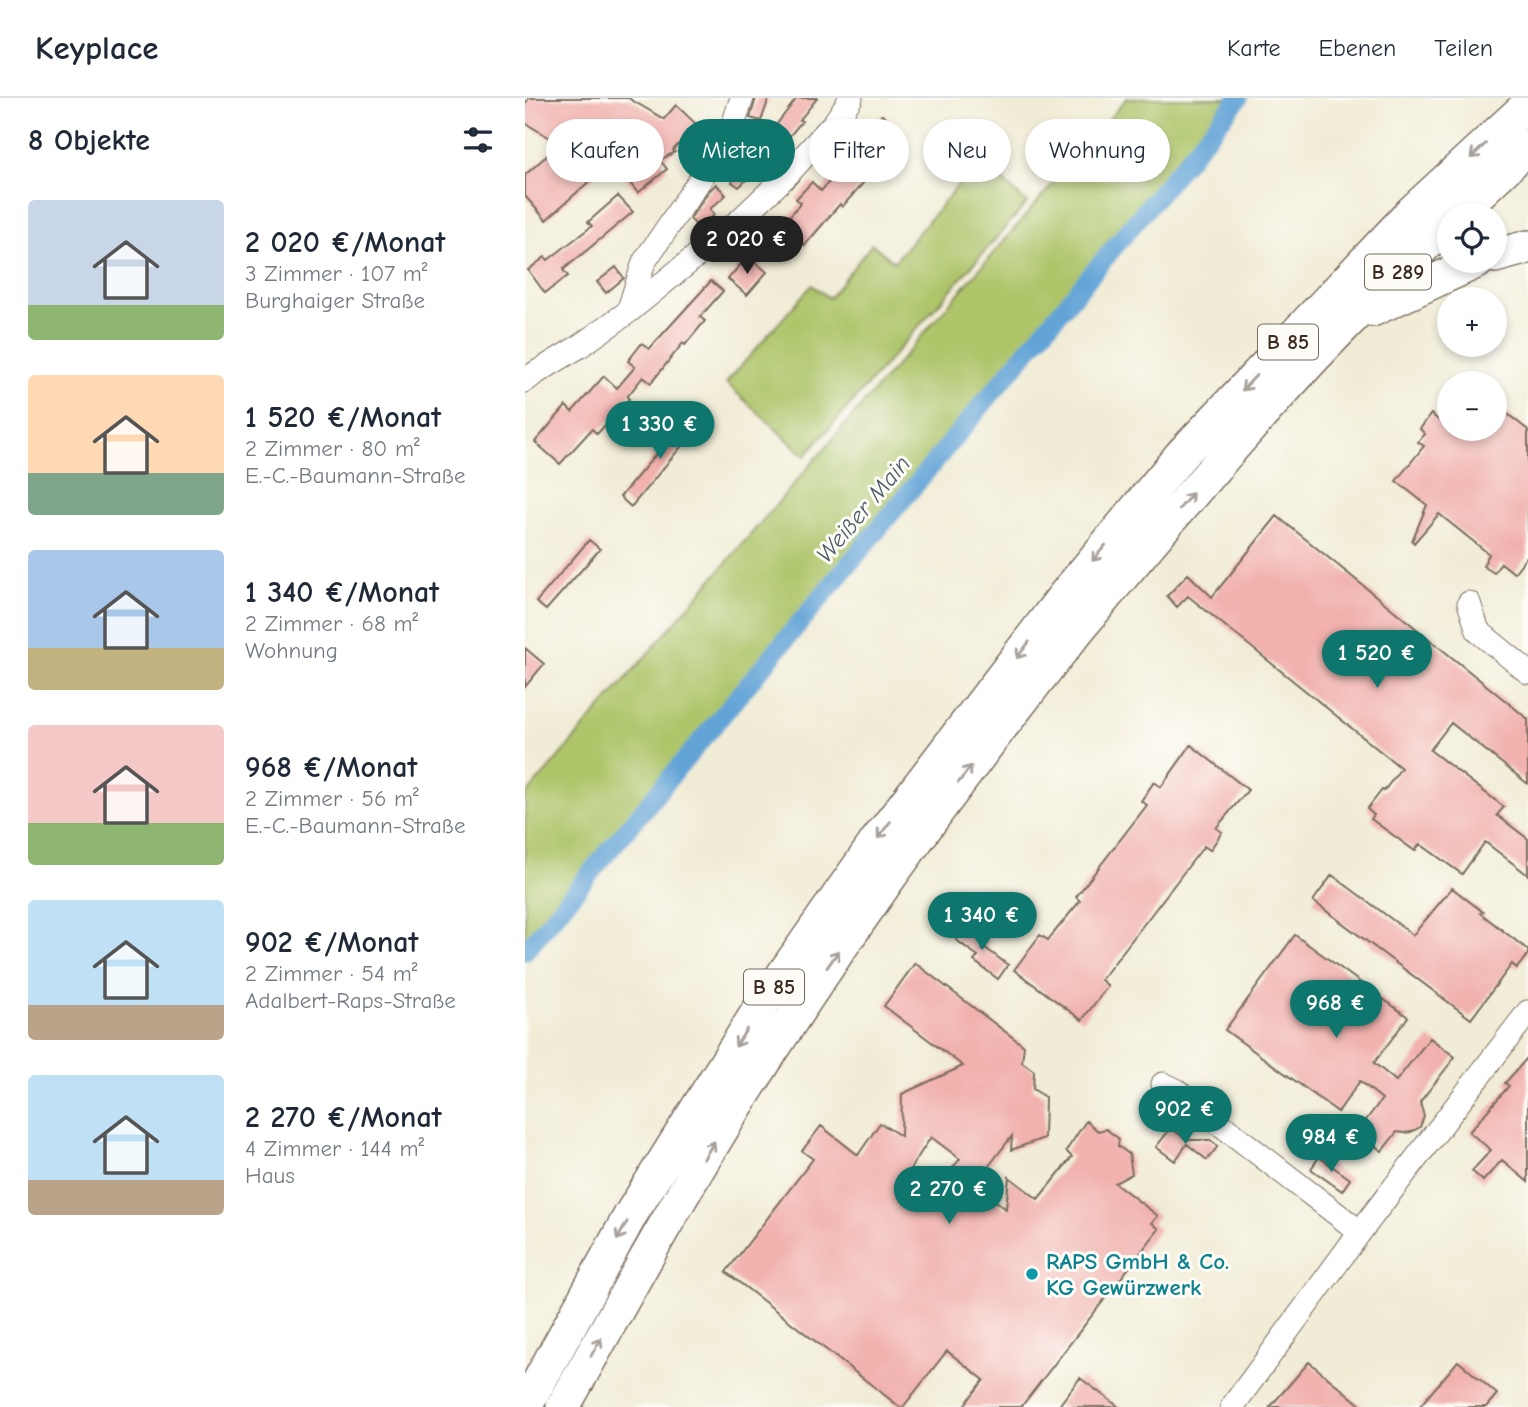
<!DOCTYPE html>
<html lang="de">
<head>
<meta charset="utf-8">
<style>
	body { margin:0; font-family:"Comic Neue",sans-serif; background:#f6f6f7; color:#1f2937; height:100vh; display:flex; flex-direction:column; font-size:26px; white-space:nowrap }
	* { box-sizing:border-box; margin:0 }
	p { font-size:23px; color:#747a83 }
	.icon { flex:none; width:38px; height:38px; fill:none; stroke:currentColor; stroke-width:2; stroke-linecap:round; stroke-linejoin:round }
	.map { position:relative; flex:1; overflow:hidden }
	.details { display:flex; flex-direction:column; background:#fff; width:525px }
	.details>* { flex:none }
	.top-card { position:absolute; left:21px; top:21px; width:665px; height:63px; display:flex; gap:14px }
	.fabs { position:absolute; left:912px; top:105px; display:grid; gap:14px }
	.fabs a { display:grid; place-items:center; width:70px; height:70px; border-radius:50%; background:#fff; box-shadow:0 4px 10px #0003; font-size:35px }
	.price { position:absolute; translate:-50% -60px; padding:0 16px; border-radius:24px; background:#0f766e; color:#fff; font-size:23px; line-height:46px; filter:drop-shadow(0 2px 4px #0008) }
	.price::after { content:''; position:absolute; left:50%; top:42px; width:21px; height:16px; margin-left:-10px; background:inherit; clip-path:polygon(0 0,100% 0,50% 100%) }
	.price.active { background:#222; color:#fff }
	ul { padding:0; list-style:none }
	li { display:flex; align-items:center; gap:21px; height:175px; padding:0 28px }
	li span { display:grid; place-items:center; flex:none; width:196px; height:140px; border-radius:7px; color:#555 }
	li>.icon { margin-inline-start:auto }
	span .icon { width:84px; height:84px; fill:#fffc; stroke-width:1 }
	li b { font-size:30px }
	h2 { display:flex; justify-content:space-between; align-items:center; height:84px; padding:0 28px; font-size:30px }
	.tag { padding:0 24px; border-radius:32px; background:#fff; box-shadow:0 4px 10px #0003; font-size:24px; line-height:63px }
	.tag.active { background:#0f766e; color:#fff }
	header { display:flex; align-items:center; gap:42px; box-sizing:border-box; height:98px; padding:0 35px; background:#fff; border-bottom:2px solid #e0e1e3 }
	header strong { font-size:33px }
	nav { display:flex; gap:38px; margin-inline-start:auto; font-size:24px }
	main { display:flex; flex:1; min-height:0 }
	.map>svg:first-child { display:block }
</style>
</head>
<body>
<header>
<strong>Keyplace</strong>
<nav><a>Karte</a><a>Ebenen</a><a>Teilen</a></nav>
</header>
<main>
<section class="details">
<h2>8 Objekte<svg class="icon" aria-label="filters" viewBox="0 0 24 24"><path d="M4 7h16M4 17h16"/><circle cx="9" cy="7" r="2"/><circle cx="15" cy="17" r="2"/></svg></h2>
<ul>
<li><span style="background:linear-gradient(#c9d6e8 75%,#8fb573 0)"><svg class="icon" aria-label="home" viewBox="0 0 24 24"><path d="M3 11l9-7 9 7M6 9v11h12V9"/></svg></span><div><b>2 020 €/Monat</b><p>3 Zimmer · 107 m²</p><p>Burghaiger Straße</p></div></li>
<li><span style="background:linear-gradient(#ffd9b3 70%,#7fa58c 0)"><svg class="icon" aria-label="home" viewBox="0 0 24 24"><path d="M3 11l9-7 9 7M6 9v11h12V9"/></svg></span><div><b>1 520 €/Monat</b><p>2 Zimmer · 80 m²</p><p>E.-C.-Baumann-Straße</p></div></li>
<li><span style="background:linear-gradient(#a9c7e8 70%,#c2b280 0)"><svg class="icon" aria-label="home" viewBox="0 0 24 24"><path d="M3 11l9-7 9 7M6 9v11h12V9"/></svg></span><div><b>1 340 €/Monat</b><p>2 Zimmer · 68 m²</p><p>Wohnung</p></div></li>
<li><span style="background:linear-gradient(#f6c9c9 70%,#8fb573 0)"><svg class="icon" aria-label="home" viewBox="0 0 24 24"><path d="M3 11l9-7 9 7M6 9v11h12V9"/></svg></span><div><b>968 €/Monat</b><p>2 Zimmer · 56 m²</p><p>E.-C.-Baumann-Straße</p></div></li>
<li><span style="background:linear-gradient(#bfe0f5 75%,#b9a48a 0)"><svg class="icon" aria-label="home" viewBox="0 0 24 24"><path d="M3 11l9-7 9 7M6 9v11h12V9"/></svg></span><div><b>902 €/Monat</b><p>2 Zimmer · 54 m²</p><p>Adalbert-Raps-Straße</p></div></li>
<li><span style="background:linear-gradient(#bfe0f5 75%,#b9a48a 0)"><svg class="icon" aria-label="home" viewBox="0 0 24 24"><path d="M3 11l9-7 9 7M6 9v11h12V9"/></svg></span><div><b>2 270 €/Monat</b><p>4 Zimmer · 144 m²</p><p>Haus</p></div></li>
</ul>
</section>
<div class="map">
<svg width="1003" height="1309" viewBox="0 0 1003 1309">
	<rect width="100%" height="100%" fill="#fdfcf7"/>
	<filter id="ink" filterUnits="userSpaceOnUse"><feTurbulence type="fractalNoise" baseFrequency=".0143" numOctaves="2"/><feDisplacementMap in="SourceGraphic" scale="14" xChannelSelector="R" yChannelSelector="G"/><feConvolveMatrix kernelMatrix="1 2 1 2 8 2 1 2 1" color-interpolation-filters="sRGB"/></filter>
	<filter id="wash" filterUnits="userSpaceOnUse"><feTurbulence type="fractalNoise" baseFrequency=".00686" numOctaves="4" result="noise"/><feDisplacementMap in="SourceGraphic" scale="28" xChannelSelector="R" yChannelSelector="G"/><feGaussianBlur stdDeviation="1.57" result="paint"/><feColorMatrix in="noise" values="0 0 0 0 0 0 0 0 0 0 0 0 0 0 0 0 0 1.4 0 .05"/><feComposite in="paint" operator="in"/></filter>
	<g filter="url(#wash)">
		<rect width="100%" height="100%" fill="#f1ecd6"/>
		<path fill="#aec56a" stroke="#747844" stroke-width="2" d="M602,0h108l-710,852v-154z
			M455,61l47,44 -222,253 -79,-73 86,-98 17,13 43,-54 22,18z"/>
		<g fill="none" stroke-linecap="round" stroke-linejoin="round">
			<path stroke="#63a4d7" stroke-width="19" d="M0,853l714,-853"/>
		</g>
		<g id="blocks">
			<path fill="#f1b1ad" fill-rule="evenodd" d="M4,0h99l36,21 12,-14 21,20 -24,25 2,2 -15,8 7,9 -29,24 -26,-32 -66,59 -21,-24v-21l35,-31 -35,-21v-19z
				M231,0h13l-8,23 -11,-3z
				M272,0h20l-17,22 2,1 -18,22 -45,44 -7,-5z
				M357,17l19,17 -33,35 5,4 -10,12 -21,24 -2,-3 -35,41 -23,-20 19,-22 -5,-4 16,-17 9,9 22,-25 4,3 21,-25 -7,-7z
				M191,86l10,11 -16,14 4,6 -15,13 -9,-9 19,-28z
				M93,98l15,16 -70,58 5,6 -23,17 -17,-23 17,-13 3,3 44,-34 -4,-4z
				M223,158l19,16 -20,23 -19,-16z
				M91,169l8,11 -18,15 -9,-11z
				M186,183l12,10 -23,26 5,4 -20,24 -2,-2 -32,40 -8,-6 -16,20 2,2 -32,35 -5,-5 -32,35 -25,-22 31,-36 6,6 32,-36 13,12 18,-21 -7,-6 14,-18 7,6z
				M970,306l33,26v125l-14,18 -13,-10 -7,10 -11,-7 6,-12 -50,-40 -25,29 -2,-2 15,-36 -31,-24 28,-35 -6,-4 7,-8 -5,-5 11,-15 9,7 9,-11v19h46z
				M164,317l11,9 -69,83 -11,-10z
				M752,418l251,203v65l-77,-61 -21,27 74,57 -7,8 31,24v36l-43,-33 -23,32 -42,-30 -5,7 -44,-32 3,-4 -7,-6 15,-19 2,1 17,-23 -213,-172 -11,11 -10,-11 21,-22 24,23z
				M64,442l11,9 -54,61 -10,-8z
				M0,550l19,16 -19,23z
				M666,647l57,45 -32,38 6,4 -12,18 -6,-4 -103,134 7,6 -26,34 -68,-50 26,-35 8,5 32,-39 -4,-4 71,-92 -6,-4 13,-19 7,5z
				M807,777l81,60 39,-47 31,24 -3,1 48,37v4l-11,14 -5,-4 -41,55 -158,-118z
				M442,827l22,16 -7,10 2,-4 24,18 -10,14 -24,-18 4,-5 -22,-16z
				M770,837l113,82 -34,46 22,18 34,-43 25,19 -35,45 4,14 -4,11 -9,5 -7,1 -7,-1 -15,19 -25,-19 25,-33 -22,-18 -22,31 -113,-82z
				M390,865l109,83 -2,16 12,9 -1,18 12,8 -1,41 -33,12 1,-14 -37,48 31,25 3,-32 29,22 34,-42 -6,-6 20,-30 12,10 8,-2 13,10 -1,7 11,8 3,20 -17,9 43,33 -6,7 7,6 -138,178h-58l21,-27 -37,-29 -44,56h-3l-174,-135 87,-113 -11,-8 19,-25 37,29 22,-32 21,13 1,-42 61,-28 -79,-60zM406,1039l29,22 -37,46 -24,-19z
				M1003,959v125l-26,-22 -19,21 -11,-10 19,-21 -22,-18 40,-46 -4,-3z
				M646,1030l16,12h23l8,6 -11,14 -20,-16 -12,17 -19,-14z
				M794,1059l31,22 -8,12 -31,-22z
				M933,1263l39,33 -11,13h-67z
				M784,1264l54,45h-93z
				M555,1280l39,29h-61z"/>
		</g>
	</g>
	<g filter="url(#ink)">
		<use href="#blocks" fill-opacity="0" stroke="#7b6e5e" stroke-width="2"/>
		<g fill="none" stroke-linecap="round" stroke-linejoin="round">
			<g stroke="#7b6e5e" stroke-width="25">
				<path id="minor" d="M103,214l16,-50 85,-125 13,-39
					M0,283l9,-7 46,-28 48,-34 111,-91 48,-46 48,-53 16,-24
					M944,505l9,28 50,41
					M638,986l13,6 184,142
					M707,1309l128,-175 168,-220"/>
			</g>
			<g stroke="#7b6e5e" stroke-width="36">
				<path id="highway" d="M931,117l72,-68
					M970,158l33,-9
					M847,212l106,-49
					M0,1309l106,-193 133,-212 112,-160 188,-246 117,-141 231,-243 116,-107
					M38,1309c55,-98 108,-196 167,-291 131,-209 278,-408 438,-594 58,-68 117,-136 180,-200 33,-34 67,-67 101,-100"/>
			</g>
			<use href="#minor" stroke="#fff" stroke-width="23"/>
			<use href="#highway" stroke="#fff" stroke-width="33"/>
		</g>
		<defs><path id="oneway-shaft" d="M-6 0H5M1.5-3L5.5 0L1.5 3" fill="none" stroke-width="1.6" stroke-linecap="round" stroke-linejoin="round" transform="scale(1.75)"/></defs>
		<g stroke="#a79f9a">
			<use href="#oneway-shaft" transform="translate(953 53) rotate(137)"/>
			<use href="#oneway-shaft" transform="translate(724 285) rotate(133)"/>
			<use href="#oneway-shaft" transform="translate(661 403) rotate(-49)"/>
			<use href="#oneway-shaft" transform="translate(574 455) rotate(130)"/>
			<use href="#oneway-shaft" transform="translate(498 552) rotate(127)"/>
			<use href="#oneway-shaft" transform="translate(440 676) rotate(-52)"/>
			<use href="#oneway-shaft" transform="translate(359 732) rotate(127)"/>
			<use href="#oneway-shaft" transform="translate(308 861) rotate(-55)"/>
			<use href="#oneway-shaft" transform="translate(216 940) rotate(122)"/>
			<use href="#oneway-shaft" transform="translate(184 1052) rotate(-59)"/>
			<use href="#oneway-shaft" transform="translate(97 1133) rotate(119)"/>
			<use href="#oneway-shaft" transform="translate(71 1249) rotate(-61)"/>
		</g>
	</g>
	<circle fill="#0f9aa8" stroke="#fdfcf7" stroke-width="2.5" cx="507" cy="1176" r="7"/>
	<g text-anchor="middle" stroke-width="6" stroke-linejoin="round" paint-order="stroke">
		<g fill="#fdfcf7" stroke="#75695f" stroke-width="2">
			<rect x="840" y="156.5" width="66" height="35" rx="5"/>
			<rect x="733" y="226.5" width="60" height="35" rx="5"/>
			<rect x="219" y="871.5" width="60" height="35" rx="5"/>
		</g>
		<g font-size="21" font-weight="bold" fill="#3b2a1e">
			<text x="873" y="181">B 289</text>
			<text x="763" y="251">B 85</text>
			<text x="249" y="896">B 85</text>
		</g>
		<g font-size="23" font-weight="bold" fill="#0d838f" stroke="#fdfcf7" text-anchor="start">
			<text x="521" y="1171">RAPS GmbH &amp; Co.<tspan x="521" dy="26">KG Gewürzwerk</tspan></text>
		</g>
		<g font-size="24" font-style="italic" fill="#4b5b68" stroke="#fdfcf7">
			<text transform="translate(338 411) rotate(-50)" y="8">Weißer Main</text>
		</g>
	</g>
</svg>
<div class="fabs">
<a><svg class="icon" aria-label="locate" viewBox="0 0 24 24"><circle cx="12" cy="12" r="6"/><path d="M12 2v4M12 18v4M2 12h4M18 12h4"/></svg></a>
<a>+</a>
<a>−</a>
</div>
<b class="price active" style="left:222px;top:178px">2 020 €</b>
<b class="price" style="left:135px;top:363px">1 330 €</b>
<b class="price" style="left:852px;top:592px">1 520 €</b>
<b class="price" style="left:457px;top:854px">1 340 €</b>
<b class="price" style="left:811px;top:942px">968 €</b>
<b class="price" style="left:660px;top:1048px">902 €</b>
<b class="price" style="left:806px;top:1076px">984 €</b>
<b class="price" style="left:424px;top:1128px">2 270 €</b>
<div class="top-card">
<a class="tag">Kaufen</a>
<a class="tag active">Mieten</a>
<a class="tag">Filter</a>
<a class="tag">Neu</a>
<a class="tag">Wohnung</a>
</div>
</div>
</main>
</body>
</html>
